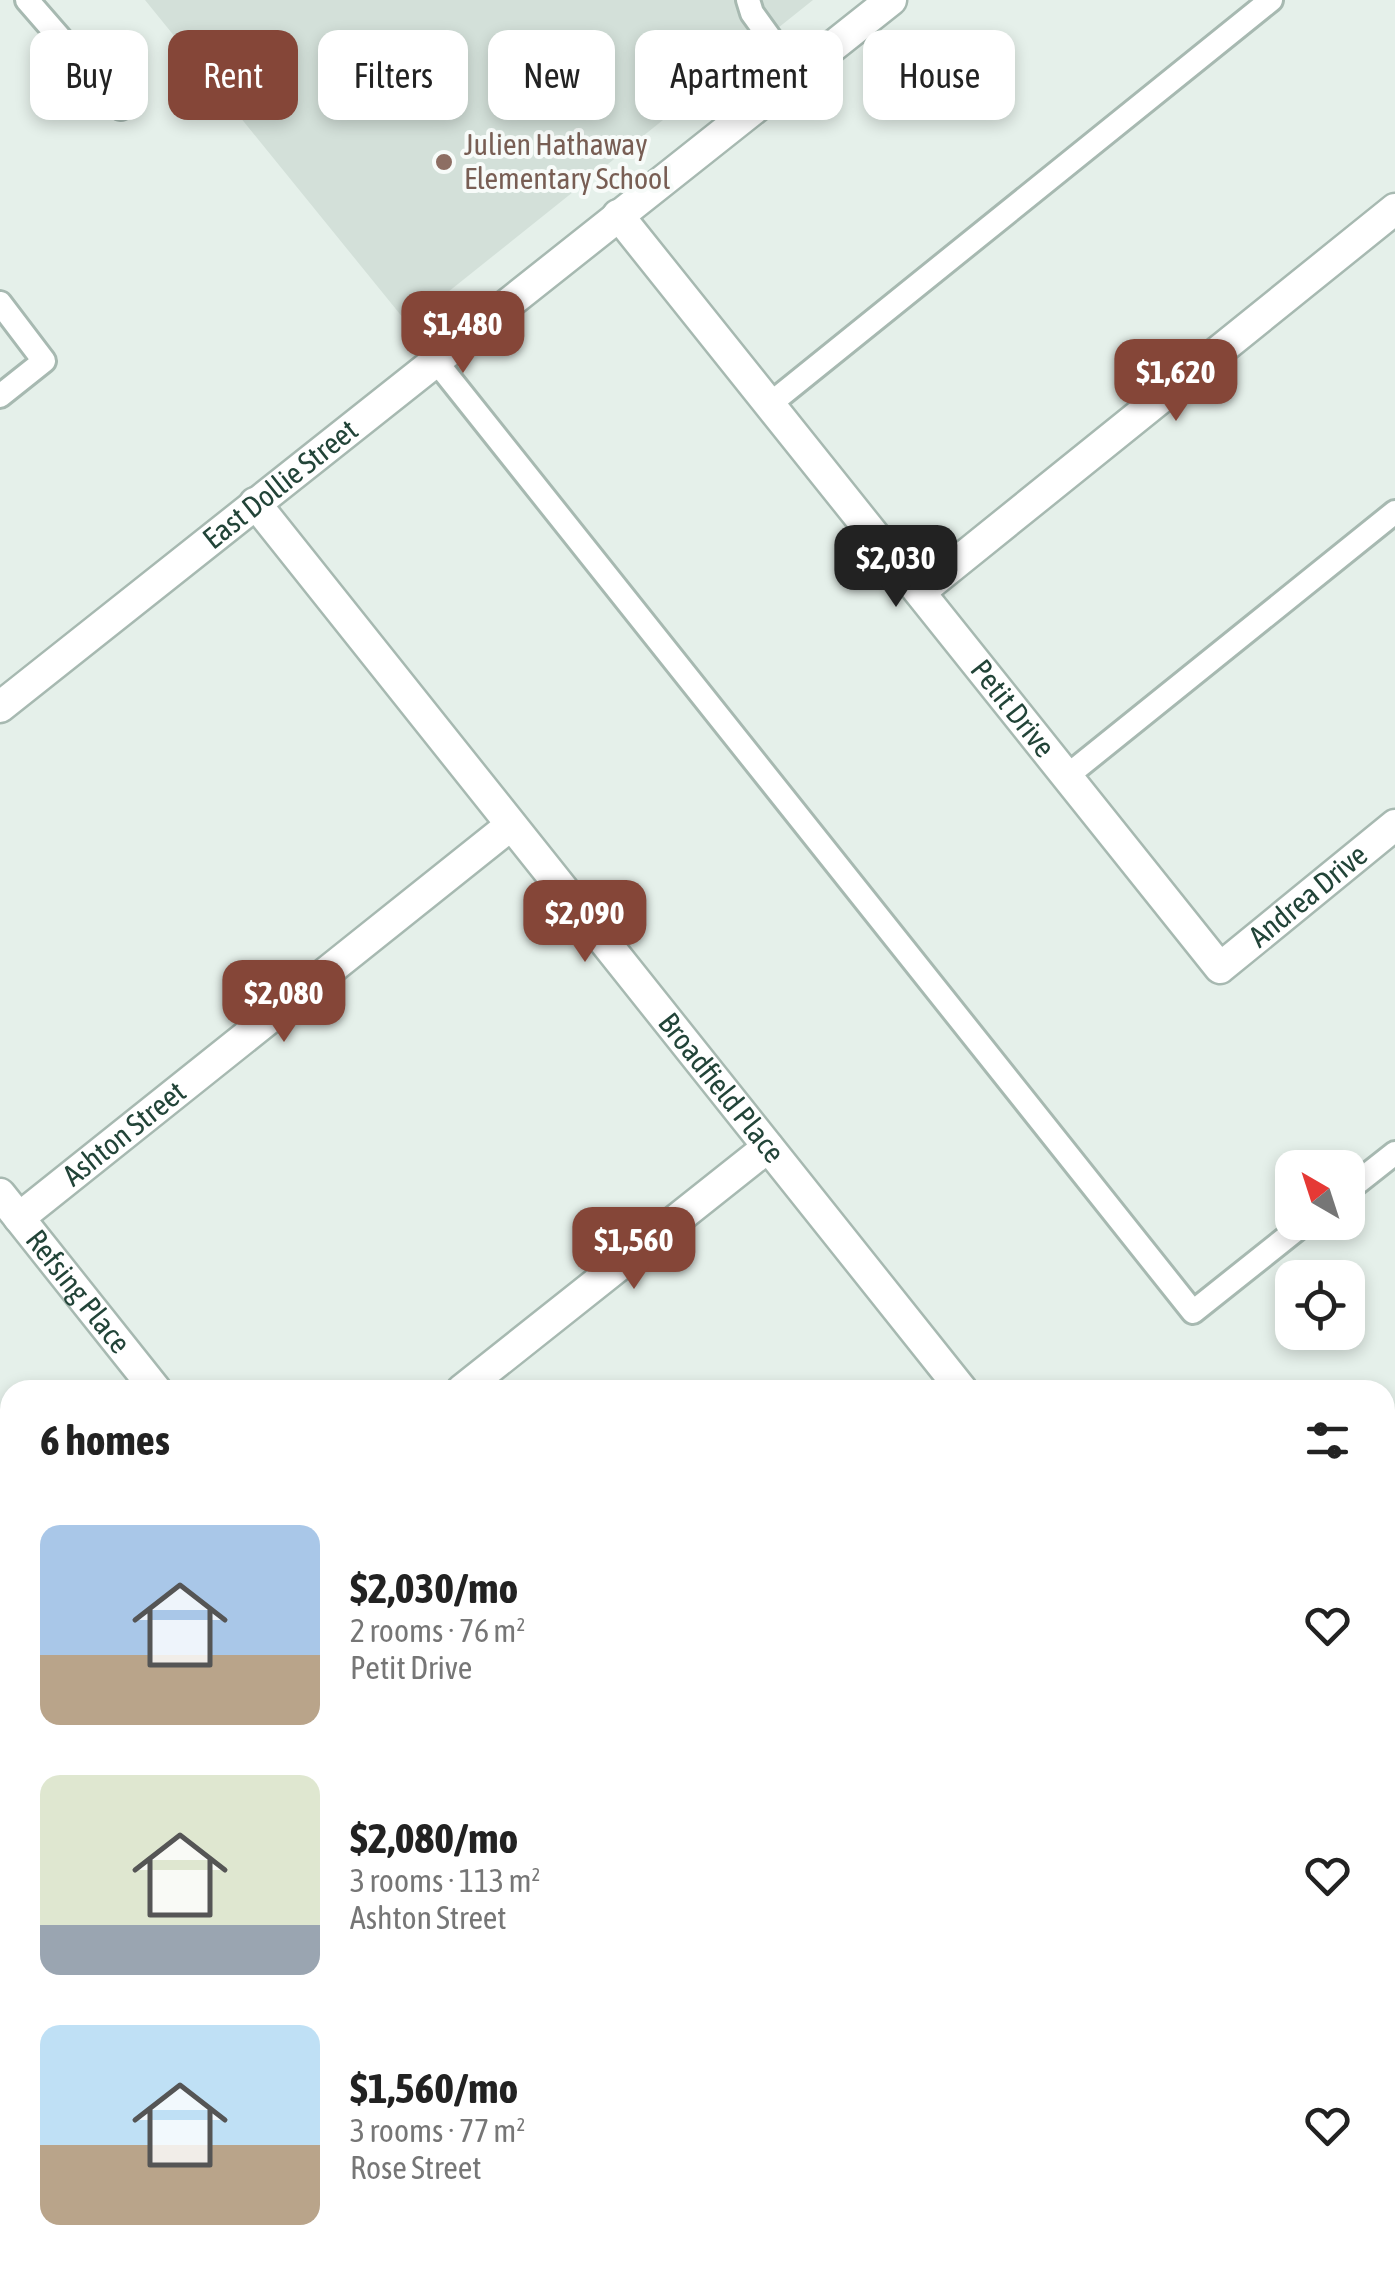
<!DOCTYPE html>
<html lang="en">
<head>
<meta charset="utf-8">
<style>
	body { margin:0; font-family:"Asap Condensed",sans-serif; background:#f2f2f2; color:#222; height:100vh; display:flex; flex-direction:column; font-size:38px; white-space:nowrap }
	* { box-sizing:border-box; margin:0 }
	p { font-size:32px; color:#767676 }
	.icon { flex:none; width:55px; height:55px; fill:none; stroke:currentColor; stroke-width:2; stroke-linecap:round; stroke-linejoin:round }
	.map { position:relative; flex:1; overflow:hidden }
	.drawer { position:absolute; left:0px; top:1380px; width:1395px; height:892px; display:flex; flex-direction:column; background:#fff; border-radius:30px 30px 0 0; box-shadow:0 5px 15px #0003 }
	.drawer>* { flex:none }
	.hud { position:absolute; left:30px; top:30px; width:1335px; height:90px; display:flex; gap:20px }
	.needle { width:65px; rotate:321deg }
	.tools { position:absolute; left:1275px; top:1150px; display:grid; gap:20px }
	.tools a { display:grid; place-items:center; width:90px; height:90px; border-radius:20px; background:#fff; box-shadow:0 5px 15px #0003; font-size:50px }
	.price { position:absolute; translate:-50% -85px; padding:0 22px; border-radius:20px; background:#854638; color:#fff; font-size:32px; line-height:65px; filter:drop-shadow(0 2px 5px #0008) }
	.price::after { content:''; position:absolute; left:50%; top:60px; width:30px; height:22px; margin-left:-15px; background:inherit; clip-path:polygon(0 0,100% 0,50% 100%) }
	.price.on { background:#222; color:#fff }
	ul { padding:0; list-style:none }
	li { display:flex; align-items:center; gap:30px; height:250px; padding:0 40px }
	li span { display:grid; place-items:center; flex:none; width:280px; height:200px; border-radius:20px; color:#555 }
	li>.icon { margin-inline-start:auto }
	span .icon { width:120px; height:120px; fill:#fffc; stroke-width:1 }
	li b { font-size:42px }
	h2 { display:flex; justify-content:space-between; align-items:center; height:120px; padding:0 40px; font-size:42px }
	.chip { padding:0 35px; border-radius:20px; background:#fff; box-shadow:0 5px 15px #0003; font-size:35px; line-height:90px }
	.chip.on { background:#854638; color:#fff }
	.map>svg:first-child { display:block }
</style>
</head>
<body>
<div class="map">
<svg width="1395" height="2272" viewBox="0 0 1395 2272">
	<rect width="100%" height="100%" fill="#e5f0ea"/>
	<path fill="#d3e0d9" d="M145,0h668l-405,324z
		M0,2175l10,12v75l61,1 7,9h-78z"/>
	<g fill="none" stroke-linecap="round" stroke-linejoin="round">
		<g stroke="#a7b9b1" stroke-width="28">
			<path id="service" d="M27,0l94,108
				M748,0l4,13 44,61
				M0,303l44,58 -44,35
				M435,360l758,952 113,-90
				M770,404l501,-404
				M1067,776l328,-264
				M1348,1190l47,-37
				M0,1566l10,13
				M543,2262l7,10
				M341,2272l12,-10
				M494,2272l13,-10"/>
		</g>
		<g stroke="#a7b9b1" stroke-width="35">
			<g id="minor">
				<path id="s1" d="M618,215l602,753 175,-143"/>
				<path id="s2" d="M255,503l707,887"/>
				<path d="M920,592l475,-383"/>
				<path id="s3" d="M0,707l891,-707"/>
				<path id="s4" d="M0,1194l156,196"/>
				<path id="s5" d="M19,1218l492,-393"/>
				<path d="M462,1390l306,-243"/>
				<path d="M1385,1948l10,13"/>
				<path d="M1385,2220l10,-8"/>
				<path d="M844,2262l8,10"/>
				<path d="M1087,2262l8,10"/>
				<path d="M1320,2272l12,-10"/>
			</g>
		</g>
		<g stroke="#a2bdb2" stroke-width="35">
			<path id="secondary" d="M1385,1700l10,-8
				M0,1966l10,12
				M0,2079l10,13
				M144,2262l8,10
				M235,2262l8,10
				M671,2272l12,-10"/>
		</g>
		<use href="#service" stroke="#fff" stroke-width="22"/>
		<use href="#minor" stroke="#fff" stroke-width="30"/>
		<use href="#secondary" stroke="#fff" stroke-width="30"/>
	</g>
	<circle fill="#8d6e63" stroke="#f7fbf9" stroke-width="4" cx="444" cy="162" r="10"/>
	<g text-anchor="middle" stroke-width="8" stroke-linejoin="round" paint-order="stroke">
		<g font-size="30" fill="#785e54" stroke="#f7fbf9" text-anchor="start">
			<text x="464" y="155">Julien Hathaway<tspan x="464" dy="34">Elementary School</tspan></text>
		</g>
		<g font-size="30" fill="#224438" stroke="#f7fbf9">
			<text dy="10" stroke="none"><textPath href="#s3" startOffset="358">East Dollie Street</textPath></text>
			<text dy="10" stroke="none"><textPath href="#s1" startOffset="632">Petit Drive</textPath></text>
			<text dy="10" stroke="none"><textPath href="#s1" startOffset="1078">Andrea Drive</textPath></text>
			<text dy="10" stroke="none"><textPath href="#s2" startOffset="748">Broadfield Place</textPath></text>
			<text dy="10" stroke="none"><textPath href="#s5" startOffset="135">Ashton Street</textPath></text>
			<text dy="10" stroke="none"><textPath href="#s4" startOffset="125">Refsing Place</textPath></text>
		</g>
	</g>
</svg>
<div class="tools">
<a><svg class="needle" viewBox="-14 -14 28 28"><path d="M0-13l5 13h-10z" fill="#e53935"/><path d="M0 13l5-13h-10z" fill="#767676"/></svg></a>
<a><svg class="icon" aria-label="locate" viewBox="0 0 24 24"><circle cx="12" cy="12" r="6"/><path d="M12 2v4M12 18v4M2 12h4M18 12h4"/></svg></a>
</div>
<b class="price" style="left:463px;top:376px">$1,480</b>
<b class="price" style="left:1176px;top:424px">$1,620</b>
<b class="price on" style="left:896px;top:610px">$2,030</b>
<b class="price" style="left:585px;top:965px">$2,090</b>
<b class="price" style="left:284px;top:1045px">$2,080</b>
<b class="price" style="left:634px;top:1292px">$1,560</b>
<div class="hud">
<a class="chip">Buy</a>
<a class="chip on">Rent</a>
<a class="chip">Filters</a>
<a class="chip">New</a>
<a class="chip">Apartment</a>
<a class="chip">House</a>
</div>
<section class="drawer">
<h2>6 homes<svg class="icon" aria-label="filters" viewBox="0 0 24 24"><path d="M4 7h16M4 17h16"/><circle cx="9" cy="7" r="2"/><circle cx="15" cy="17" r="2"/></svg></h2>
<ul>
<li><span style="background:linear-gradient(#a9c7e8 65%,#b9a48a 0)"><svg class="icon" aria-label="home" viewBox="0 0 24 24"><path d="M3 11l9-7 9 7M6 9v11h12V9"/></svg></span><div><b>$2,030/mo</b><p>2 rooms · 76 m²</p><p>Petit Drive</p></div><svg class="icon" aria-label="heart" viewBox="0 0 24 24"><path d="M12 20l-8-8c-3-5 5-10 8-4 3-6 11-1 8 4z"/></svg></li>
<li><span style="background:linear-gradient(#dfe7d0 75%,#9aa5b1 0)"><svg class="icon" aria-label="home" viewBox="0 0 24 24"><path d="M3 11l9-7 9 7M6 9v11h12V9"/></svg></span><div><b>$2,080/mo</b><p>3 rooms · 113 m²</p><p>Ashton Street</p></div><svg class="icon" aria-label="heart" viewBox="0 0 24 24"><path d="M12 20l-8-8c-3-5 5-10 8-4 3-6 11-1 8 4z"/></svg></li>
<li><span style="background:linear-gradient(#bfe0f5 60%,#b9a48a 0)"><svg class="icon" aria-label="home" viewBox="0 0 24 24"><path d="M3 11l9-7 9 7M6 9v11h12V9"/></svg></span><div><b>$1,560/mo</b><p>3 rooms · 77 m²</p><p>Rose Street</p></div><svg class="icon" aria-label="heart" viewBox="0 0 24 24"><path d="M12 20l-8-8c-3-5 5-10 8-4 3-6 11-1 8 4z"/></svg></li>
</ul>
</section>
</div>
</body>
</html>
